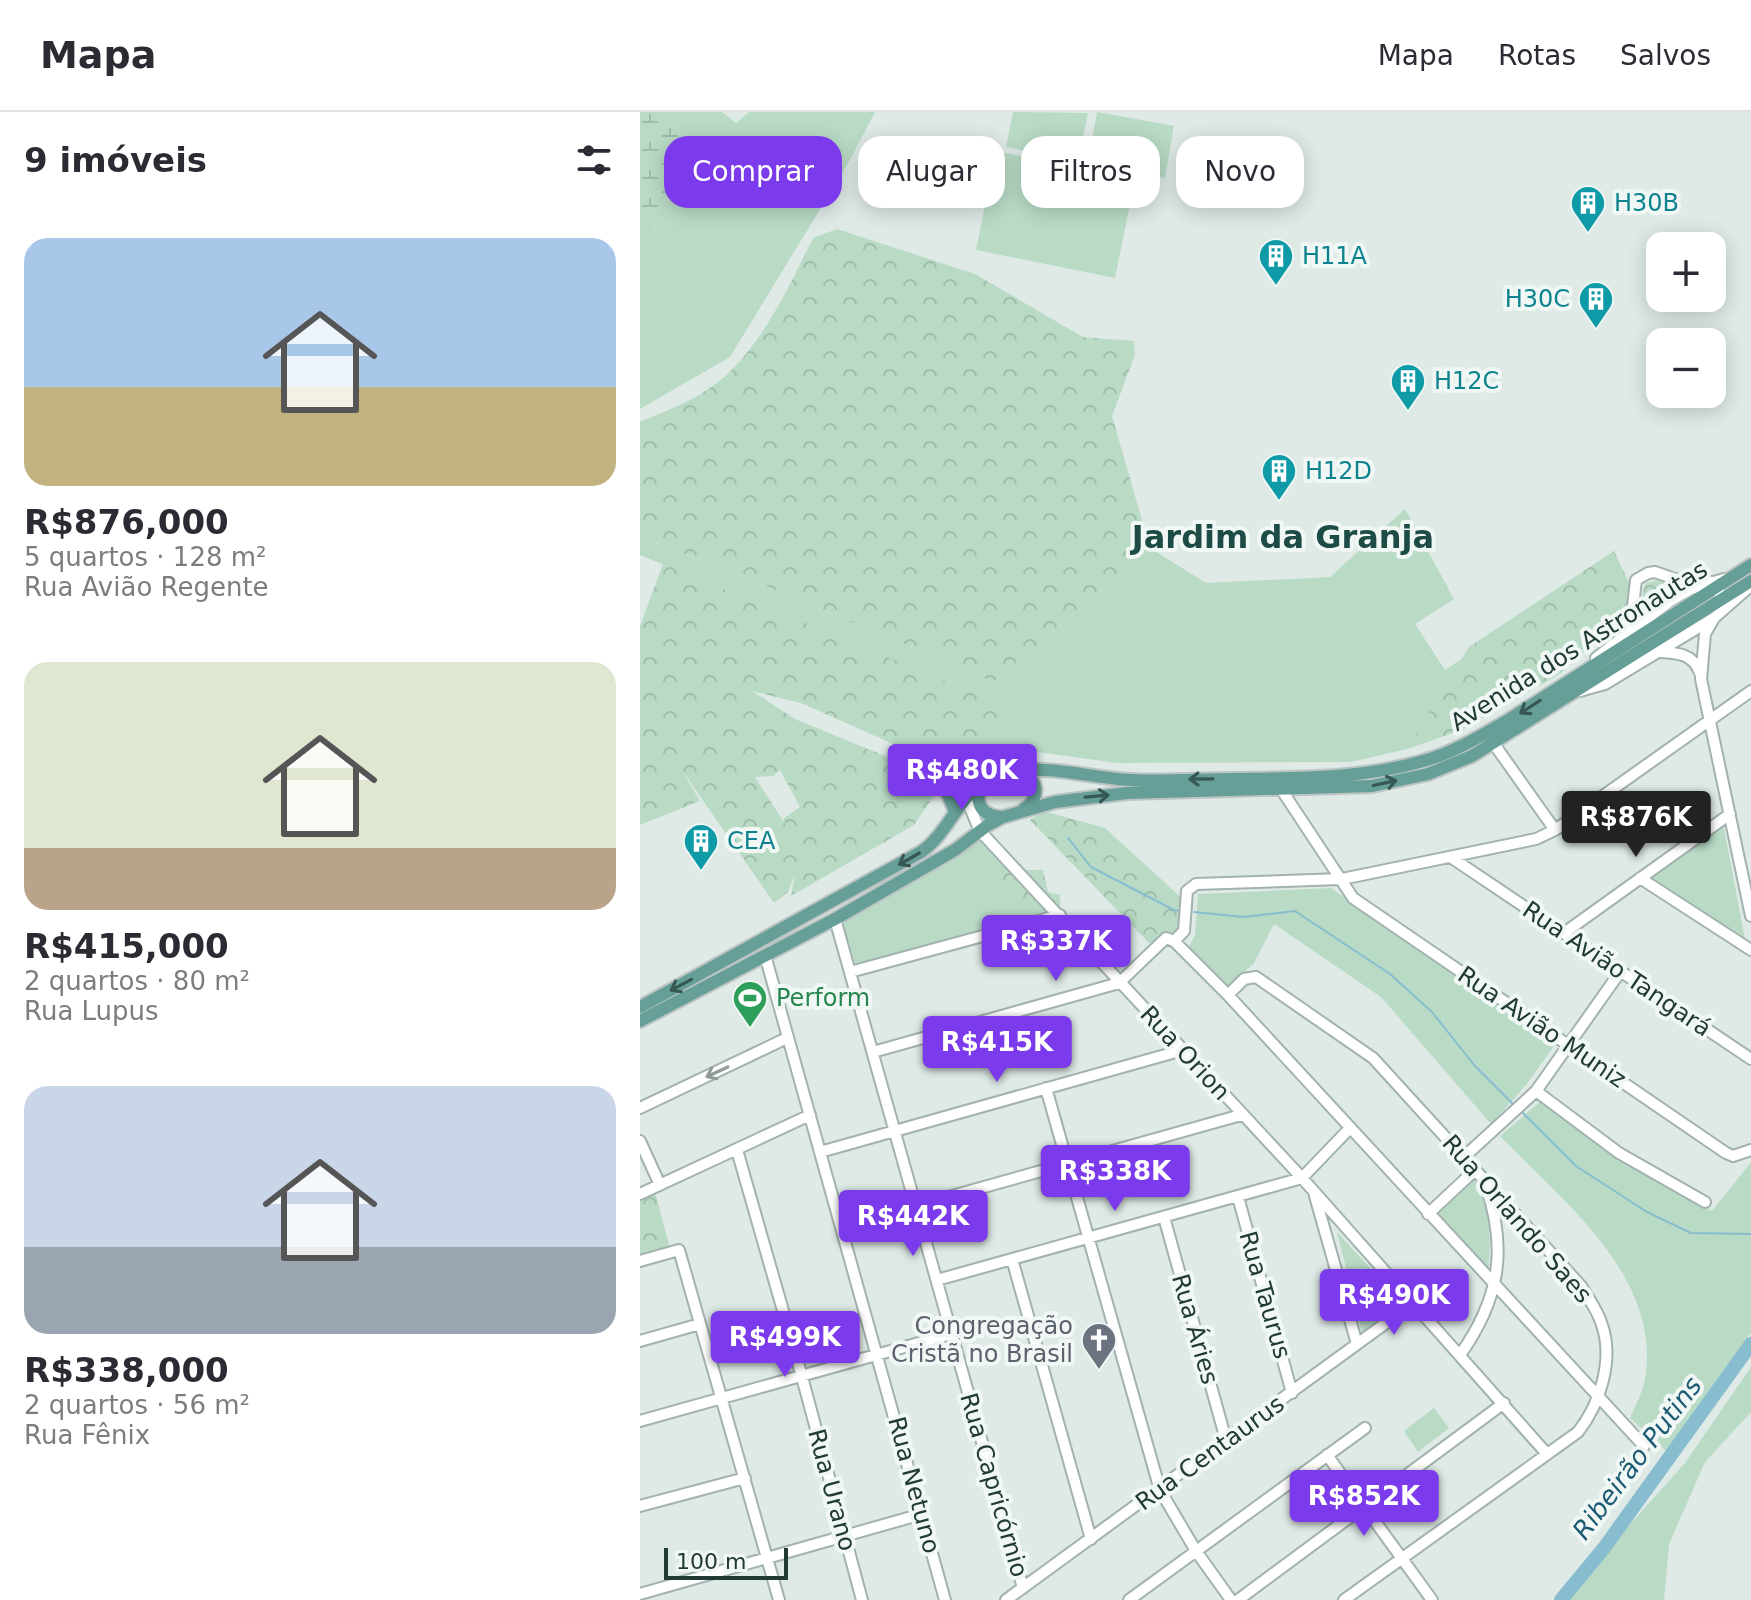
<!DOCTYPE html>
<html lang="pt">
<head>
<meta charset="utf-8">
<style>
	body { margin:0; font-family:"DejaVu Sans",sans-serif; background:#f7f7f7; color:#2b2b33; height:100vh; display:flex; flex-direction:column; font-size:30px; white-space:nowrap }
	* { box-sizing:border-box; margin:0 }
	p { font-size:26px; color:#7c7c81 }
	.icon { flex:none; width:44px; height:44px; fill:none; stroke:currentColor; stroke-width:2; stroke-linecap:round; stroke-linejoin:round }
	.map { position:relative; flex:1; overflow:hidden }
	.panel { display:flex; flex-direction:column; background:#fff; width:640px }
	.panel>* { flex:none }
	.top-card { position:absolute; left:24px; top:24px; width:760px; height:72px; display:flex; gap:16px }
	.buttons { position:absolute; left:1006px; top:120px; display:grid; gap:16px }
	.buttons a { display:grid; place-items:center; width:80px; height:80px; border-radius:16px; background:#fff; box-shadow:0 4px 20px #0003; font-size:40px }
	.scale { position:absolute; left:24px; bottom:20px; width:124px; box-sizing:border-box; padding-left:8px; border:4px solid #213a36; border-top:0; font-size:22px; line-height:28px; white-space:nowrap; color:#213a36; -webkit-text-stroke:6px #f0f7f4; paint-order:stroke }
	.price { position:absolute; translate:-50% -68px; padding:0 18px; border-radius:8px; background:#7c3aed; color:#fff; font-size:26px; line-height:52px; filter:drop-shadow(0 2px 4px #0008) }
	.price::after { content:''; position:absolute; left:50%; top:48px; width:24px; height:18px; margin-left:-12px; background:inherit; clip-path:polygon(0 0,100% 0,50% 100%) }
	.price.active { background:#222; color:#fff }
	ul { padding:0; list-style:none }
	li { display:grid; align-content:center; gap:16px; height:424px; padding:0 24px }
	li span { display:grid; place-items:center; height:248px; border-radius:24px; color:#555 }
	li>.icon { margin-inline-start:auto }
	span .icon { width:144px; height:144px; fill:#fffc; stroke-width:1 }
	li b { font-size:34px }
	h2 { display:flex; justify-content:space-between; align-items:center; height:96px; padding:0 24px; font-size:34px }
	.pill { padding:0 28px; border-radius:24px; background:#fff; box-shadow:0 4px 20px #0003; font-size:28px; line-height:72px }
	.pill.active { background:#7c3aed; color:#fff }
	header { display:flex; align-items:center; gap:48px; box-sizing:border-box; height:112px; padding:0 40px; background:#fff; border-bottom:2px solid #e1e1e2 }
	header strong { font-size:38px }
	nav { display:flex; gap:44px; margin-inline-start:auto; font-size:28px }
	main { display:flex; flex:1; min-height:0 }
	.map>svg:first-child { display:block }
</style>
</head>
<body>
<header>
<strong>Mapa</strong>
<nav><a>Mapa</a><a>Rotas</a><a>Salvos</a></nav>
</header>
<main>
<section class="panel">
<h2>9 imóveis<svg class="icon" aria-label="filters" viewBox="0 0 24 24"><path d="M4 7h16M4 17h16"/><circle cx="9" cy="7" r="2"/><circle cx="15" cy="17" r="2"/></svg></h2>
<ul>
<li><span style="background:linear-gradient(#a9c7e8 60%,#c2b280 0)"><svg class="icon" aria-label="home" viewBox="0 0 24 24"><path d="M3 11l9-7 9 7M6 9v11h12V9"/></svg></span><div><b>R$876,000</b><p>5 quartos · 128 m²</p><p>Rua Avião Regente</p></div></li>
<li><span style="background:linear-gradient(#dfe7d0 75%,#b9a48a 0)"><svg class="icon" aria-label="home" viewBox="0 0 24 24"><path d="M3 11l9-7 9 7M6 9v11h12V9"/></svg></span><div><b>R$415,000</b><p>2 quartos · 80 m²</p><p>Rua Lupus</p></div></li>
<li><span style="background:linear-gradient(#c9d6e8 65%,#9aa5b1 0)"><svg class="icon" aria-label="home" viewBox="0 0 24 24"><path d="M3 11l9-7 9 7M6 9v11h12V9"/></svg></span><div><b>R$338,000</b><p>2 quartos · 56 m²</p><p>Rua Fênix</p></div></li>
</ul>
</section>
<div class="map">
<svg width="1111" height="1488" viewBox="0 0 1111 1488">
	<defs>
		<pattern id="forest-crowns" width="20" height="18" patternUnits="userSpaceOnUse" patternTransform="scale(2)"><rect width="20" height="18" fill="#b9dbc6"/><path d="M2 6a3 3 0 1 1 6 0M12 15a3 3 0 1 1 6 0" fill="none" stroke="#9fbdab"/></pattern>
		<pattern id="wetland-marsh" width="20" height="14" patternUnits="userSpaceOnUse" patternTransform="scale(2)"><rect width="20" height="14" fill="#b9dbc6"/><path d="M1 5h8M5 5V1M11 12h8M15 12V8" fill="none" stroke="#9fbdab"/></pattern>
	</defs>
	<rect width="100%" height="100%" fill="#dfeae7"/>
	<path fill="#b9dbc6" d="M38,0h44l14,11 13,-11h126l-25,48 -120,197 -90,52v-176l23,-14 17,-70z
		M373,0l75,1 -10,49 -72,-15z
		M457,0l77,14 -9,52 -77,-14z
		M356,39l139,28 -20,99 -139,-28z
		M765,397l49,90 -39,25 30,46 162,-108 1,68 -47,43 -100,57 -54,19 -56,13 -234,1 -80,-11 -62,15 27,-62 -362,-150v-19l109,43 245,103 156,-134 56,35 124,-6z
		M1083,711l22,116 -98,-62z
		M338,727l67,74 -189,53 -14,-43z
		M691,776l226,154 -31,43 -35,39 -110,-127 -107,-73 -20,39 -28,26 -39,-39 8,-15 3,-41z
		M901,989l79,59 92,51 39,-49v171l-85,118 -36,-33c5,-12 13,-26 15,-39 17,-102 -82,-178 -145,-243z
		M835,1065c15,37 17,57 13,97l-53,-59z
		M697,1120l66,72 -41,28z
		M1111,1255v45l-46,50 -36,82 -5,56h-102l123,-137z
		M794,1296l15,20 -31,24 -14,-21z"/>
	<path fill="url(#forest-crowns)" fill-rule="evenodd" d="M197,117l138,45 108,63 51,4 1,14 -23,61 38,132 -156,134 -245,-103 -109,-43v-114c26,-11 55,-22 77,-39 45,-36 71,-95 96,-145z
		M974,439l19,40 -5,33 -7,-8 -60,57 -100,57 -54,19 62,-102z
		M23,452l340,141 -28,62h-30l-144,-64 -49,-12 43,28 129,53 12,21 -22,32 -123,71 4,-22 -7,18 -14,11 -93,-134 19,32 -60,24v-199zM140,658l20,37 -17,12 4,8 -32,-50 18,-1z
		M1019,467l30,7 -44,26 -3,-14 3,-14z
		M404,699l61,17 80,73 -6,32 -30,10 -119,-123z
		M366,740l18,18h19l5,22 12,3 1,23 -7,9 -23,1 -9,-17 -10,-5 -3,-8 -12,-8 -2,-19z
		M15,1079l15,58 -30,8v-58z"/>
	<path fill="url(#wetland-marsh)" d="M0,0h38l2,37 -17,70 -23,14z"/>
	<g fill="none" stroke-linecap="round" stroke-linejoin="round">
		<path stroke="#88bccf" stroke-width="2" d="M428,726l23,29 83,43 7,1
			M554,800l49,5 52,-6 95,63 42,38 43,54 37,37
			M882,1000l54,54 71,46 44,21 60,1"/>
		<path stroke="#88bccf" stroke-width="14" d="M921,1488l43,-52 147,-204"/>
		<g stroke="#a2b2ae" stroke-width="14">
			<path id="minor" d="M1074,506l-9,16 -4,45 50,237
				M985,521l7,-18 4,-35 12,-7 7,-1 23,8 37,2 10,24
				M1018,540c19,1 35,1 42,21
				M956,546l74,-57 21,-12 33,-10
				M940,579l25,-7 109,-66 33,-29
				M854,632l61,86
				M641,677l72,109 373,255 7,3 18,-6
				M326,686l14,33 322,347 245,276
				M812,746l299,201
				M1000,766l111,72
				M195,807l188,669
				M924,821l166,-119
				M534,829l54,54 416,451
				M125,843l180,645
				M210,860l210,-57
				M588,883l16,-16 12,-2 117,81 208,228c8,13 17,25 21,39 12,35 -2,79 -24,107l-234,168
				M233,940l246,-69 47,-45 8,3 10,-10 3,-40 9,-7 146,-5 194,-40 19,-9 196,-139
				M406,976l114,402 36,61 35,49
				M896,979l83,62 86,49
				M0,996l147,-70
				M0,1029l20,44
				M97,1038l65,227 60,223
				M180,1040l363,-102
				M824,1045l72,-66 84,-119
				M0,1082l170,-79
				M675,1084l42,148
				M598,1085l54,196
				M276,1094l325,-91
				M788,1102l47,-44
				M524,1105l62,223
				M372,1147l79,280
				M0,1149l39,-11 100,350
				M297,1168l365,-102 48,-50
				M0,1229l60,-17
				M820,1243c39,-55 48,-105 26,-169
				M0,1309l311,-87
				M687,1343l105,145
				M0,1394l105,-28
				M0,1482l282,-80
				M366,1488l406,-296
				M489,1488l236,-172
				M598,1488l266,-197"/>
		</g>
		<g stroke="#bcc4c3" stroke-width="16">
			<path id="major" d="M285,660l21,18 9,22
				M379,660c20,6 22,27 5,37
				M342,673c-9,18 0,31 20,32
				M0,895l281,-155c29,-20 38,-60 71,-74 45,-19 92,0 139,2 34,2 69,-1 104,-1 62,-1 127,0 188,-18 29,-8 56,-24 82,-39l246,-157
				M0,909l195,-102 120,-69 33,-25 15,-8 52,-15 72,-9 245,-7 56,-12 44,-18 279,-175"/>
		</g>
		<use href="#minor" stroke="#fff" stroke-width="10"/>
		<use href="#major" stroke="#659f97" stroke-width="12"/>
	</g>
	<defs><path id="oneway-shaft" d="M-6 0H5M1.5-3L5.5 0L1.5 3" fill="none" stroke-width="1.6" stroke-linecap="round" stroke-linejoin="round" transform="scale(2)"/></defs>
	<g stroke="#355853">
		<use href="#oneway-shaft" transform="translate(890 595) rotate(147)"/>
		<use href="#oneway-shaft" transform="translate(561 667) rotate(179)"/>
		<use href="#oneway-shaft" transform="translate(745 671) rotate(-12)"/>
		<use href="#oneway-shaft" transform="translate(457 684) rotate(-5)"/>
		<use href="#oneway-shaft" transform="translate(269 747) rotate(150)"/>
		<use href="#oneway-shaft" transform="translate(41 873) rotate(152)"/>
	</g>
	<use stroke="#909c9a" href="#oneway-shaft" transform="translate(77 960) rotate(155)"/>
	<defs>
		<g id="building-pin" transform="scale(1.8)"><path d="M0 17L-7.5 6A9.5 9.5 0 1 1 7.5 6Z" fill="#0f9aa8" stroke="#f0f7f4"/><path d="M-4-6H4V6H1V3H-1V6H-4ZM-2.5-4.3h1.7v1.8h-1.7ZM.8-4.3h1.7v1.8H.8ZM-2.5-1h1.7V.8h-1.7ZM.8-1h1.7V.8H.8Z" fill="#fff"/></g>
		<g id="stadium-pin" transform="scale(1.8)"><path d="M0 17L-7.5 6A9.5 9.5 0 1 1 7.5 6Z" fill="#2e9e5b" stroke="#f0f7f4"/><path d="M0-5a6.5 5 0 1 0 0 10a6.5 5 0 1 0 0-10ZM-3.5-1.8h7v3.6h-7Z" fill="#fff"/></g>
		<g id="church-pin" transform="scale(1.8)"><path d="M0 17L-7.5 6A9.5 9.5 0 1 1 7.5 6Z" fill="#6b7280" stroke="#f0f7f4"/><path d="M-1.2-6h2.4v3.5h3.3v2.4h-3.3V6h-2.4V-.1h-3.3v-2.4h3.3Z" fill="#fff"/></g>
	</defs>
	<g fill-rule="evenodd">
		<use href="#building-pin" x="948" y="91"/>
		<use href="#building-pin" x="636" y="144"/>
		<use href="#building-pin" x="956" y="187"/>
		<use href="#building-pin" x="768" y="269"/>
		<use href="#building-pin" x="639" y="359"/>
		<use href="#building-pin" x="61" y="729"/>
		<use href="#stadium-pin" x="110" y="886"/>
		<use href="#church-pin" x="459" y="1228"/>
	</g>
	<g text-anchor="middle" stroke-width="8" stroke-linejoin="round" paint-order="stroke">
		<g font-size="24" fill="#0d838f" stroke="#f0f7f4" text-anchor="start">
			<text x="974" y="99">H30B</text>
			<text x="662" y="152">H11A</text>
			<text x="930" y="195" text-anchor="end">H30C</text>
			<text x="794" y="277">H12C</text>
			<text x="665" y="367">H12D</text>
			<text x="87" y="737">CEA</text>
		</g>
		<g font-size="24" fill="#213a36" stroke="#f0f7f4">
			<text transform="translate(939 534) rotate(-32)" y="8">Avenida dos Astronautas</text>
			<text transform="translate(977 857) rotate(34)" y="8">Rua Avião Tangará</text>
			<text transform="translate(902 915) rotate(34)" y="8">Rua Avião Muniz</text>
			<text transform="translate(545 941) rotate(47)" y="8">Rua Orion</text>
			<text transform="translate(877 1107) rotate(49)" y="8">Rua Orlando Saes</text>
			<text transform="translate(625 1183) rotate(74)" y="8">Rua Taurus</text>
			<text transform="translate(555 1217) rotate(74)" y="8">Rua Áries</text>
			<text transform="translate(570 1341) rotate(-36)" y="8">Rua Centaurus</text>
			<text transform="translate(274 1373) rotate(75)" y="8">Rua Netuno</text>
			<text transform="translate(354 1373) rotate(74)" y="8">Rua Capricórnio</text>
			<text transform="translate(192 1378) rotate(75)" y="8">Rua Urano</text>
		</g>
		<g font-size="24" fill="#27864d" stroke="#f0f7f4" text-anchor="start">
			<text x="136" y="894">Perform</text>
		</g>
		<g font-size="24" fill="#5b616d" stroke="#f0f7f4" text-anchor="end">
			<text x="433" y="1222">Congregação<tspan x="433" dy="28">Cristã no Brasil</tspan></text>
		</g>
		<g font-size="26" font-style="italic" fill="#1d5b74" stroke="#f0f7f4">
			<text transform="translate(997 1346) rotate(-53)" y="9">Ribeirão Putins</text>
		</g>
		<g font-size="32" font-weight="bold" fill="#1d4b45" stroke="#f0f7f4">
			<text x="643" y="436">Jardim da Granja</text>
		</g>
	</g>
</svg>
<div class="buttons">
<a>+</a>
<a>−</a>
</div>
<div class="scale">100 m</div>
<b class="price" style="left:322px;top:700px">R$480K</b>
<b class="price active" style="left:996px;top:747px">R$876K</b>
<b class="price" style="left:416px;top:871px">R$337K</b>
<b class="price" style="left:357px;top:972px">R$415K</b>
<b class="price" style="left:475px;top:1101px">R$338K</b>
<b class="price" style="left:273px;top:1146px">R$442K</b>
<b class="price" style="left:754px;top:1225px">R$490K</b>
<b class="price" style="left:145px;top:1267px">R$499K</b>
<b class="price" style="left:724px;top:1426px">R$852K</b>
<div class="top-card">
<a class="pill active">Comprar</a>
<a class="pill">Alugar</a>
<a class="pill">Filtros</a>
<a class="pill">Novo</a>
</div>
</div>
</main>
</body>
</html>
